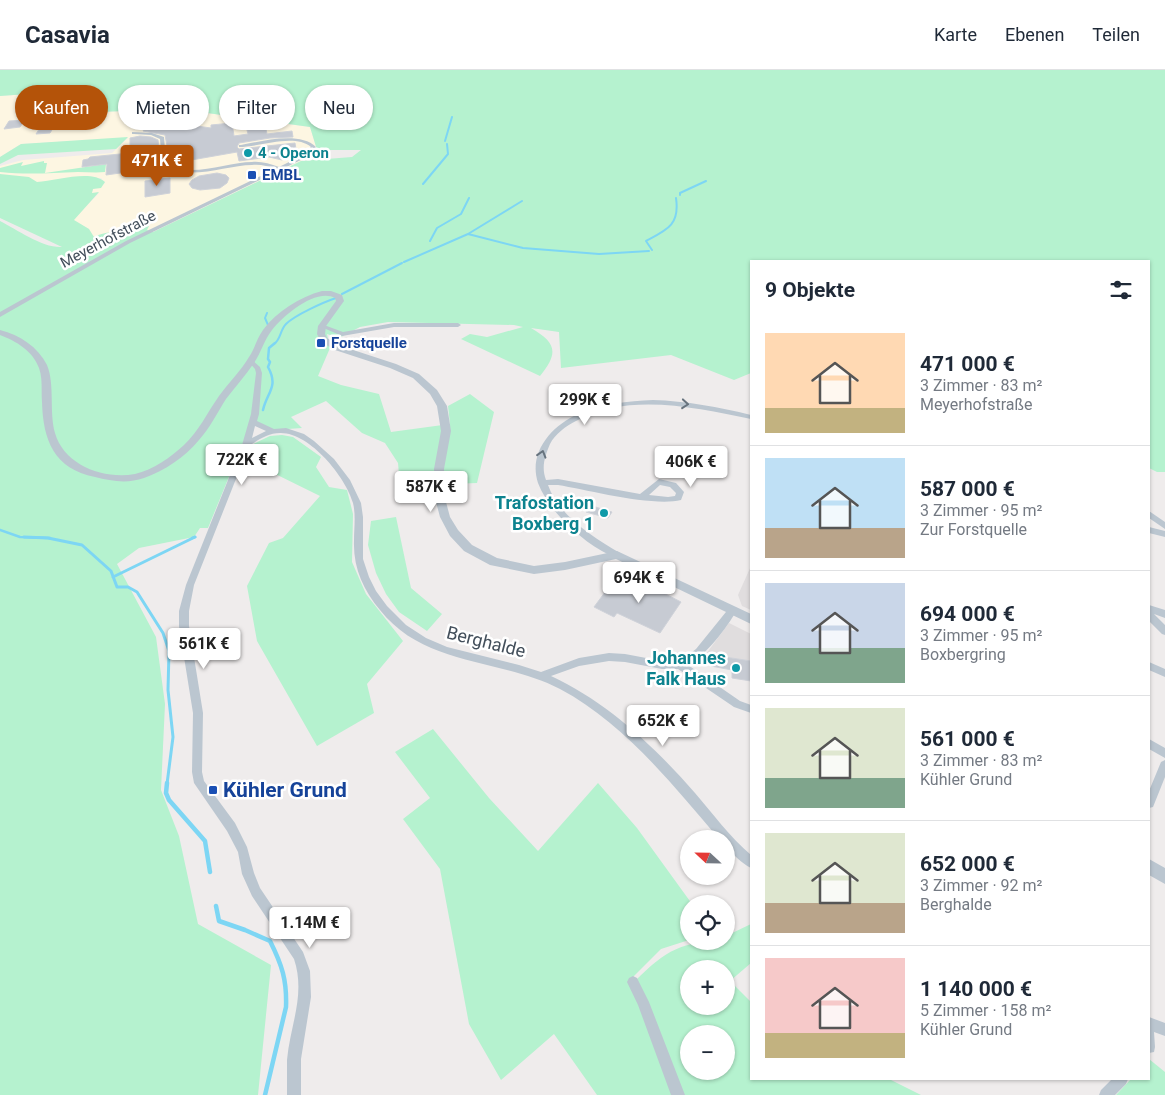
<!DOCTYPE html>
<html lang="de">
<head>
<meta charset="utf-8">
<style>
	body { margin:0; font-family:Roboto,sans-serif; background:#f2f2f3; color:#1f2937; height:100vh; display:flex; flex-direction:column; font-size:19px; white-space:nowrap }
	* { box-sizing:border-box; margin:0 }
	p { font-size:16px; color:#747a83 }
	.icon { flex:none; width:28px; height:28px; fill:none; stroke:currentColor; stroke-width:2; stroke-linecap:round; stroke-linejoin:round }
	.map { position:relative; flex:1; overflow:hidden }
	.drawer { position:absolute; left:750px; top:190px; width:400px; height:820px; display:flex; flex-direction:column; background:#fff; border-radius:0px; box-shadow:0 1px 4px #0004 }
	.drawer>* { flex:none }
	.top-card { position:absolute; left:15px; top:15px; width:475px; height:45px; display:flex; gap:10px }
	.needle { width:32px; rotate:292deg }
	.tools { position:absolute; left:680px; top:760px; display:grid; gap:10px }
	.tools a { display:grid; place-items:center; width:55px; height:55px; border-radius:50%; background:#fff; box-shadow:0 1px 4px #0004; font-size:25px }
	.price { position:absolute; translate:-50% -42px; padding:0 11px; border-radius:5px; background:#fff; color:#222; font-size:16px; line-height:32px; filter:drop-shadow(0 1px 2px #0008) }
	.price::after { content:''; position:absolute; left:50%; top:30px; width:15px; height:11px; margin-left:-8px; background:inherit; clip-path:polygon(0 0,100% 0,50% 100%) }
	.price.on { background:#b45309; color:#fff }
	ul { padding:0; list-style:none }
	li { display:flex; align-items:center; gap:15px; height:125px; padding:0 15px }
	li+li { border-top:1px solid #e0e1e3 }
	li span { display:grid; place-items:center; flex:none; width:140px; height:100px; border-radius:0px; color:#555 }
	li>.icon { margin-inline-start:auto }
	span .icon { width:60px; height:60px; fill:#fffc; stroke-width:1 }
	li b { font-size:21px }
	h2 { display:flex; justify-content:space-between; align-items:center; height:60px; padding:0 15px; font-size:21px }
	.pill { padding:0 18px; border-radius:22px; background:#fff; box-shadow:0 1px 4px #0004; font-size:18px; line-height:45px }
	.pill.on { background:#b45309; color:#fff }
	header { display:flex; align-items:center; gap:30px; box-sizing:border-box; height:70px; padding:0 25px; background:#fff; border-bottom:1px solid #e0e1e3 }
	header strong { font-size:24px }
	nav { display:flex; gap:28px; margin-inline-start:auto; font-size:18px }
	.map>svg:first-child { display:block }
</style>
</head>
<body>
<header>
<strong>Casavia</strong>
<nav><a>Karte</a><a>Ebenen</a><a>Teilen</a></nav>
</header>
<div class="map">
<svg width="1165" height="1025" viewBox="0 0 1165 1025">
	<rect width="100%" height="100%" fill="#efecec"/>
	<path fill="#fdf6e2" d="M69,21l30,21 79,-3 132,18 7,23 -16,11 -148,71 -6,-2 -2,-6 -21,11 -6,-2 -25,4 -4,-8 -16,-9 26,-27 -8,1 2,-5 12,-6 -4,-5h-28l-73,17v-29l23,-6 89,-7 16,-15 -107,6 -21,13v-61z"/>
	<path fill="#e0ddde" d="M751,496v44l-9,-4 -4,-11z
		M729,553l22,11v27l-45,-7z"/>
	<path fill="#b5f2cf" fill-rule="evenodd" d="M0,0h1165v402h-8l-8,-4v-207h-398v112l-17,7 -63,-25 -110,13 -2,-36 -28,-4c24,14 29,24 9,48l-79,-37 9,-5 17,3 36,-10 -9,-2 -126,-3 -28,5 -21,11 -12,-4 3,14 -12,28 23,9 38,9 12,38 59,-8 -2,-18 22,-12 24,18 -17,71 -77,3 -2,-23 -13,-20 -23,-10 -36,-32 -35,16 11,11 -29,2 -18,-9 -8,12 -39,95h-8l-6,9 -55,11 -22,16 39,73 9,67 -4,86 18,46 19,88 73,41 -13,130h-258v-874c18,9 42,27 62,26l-62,-29v-44l29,3 8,5c19,-1 54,-13 68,0l-4,6 -8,1 -1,4 7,-1 -25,28 15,9 5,8c10,-5 19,-6 30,-2l21,-11 4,2 -2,4 6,2 148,-71 51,-4 9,-7h-44l-7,-23 -132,-18 -79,3 -30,-21 -69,5z
		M128,67l-12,12 -98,6 -18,9v-7l21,-13z
		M44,91v2h3l-2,10 61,-9 -1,8c-9,1 -18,0 -27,0 -27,1 -51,3 -78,0v-4l23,-6 -2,4z
		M282,365l11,2 28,20 -5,10 13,20 18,3 6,24 -1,48 14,32 37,47 -36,43 7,29 -57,33 -60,-105 -10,-55 22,-43 14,-5 37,-42 -75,-37 6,-14 19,-9z
		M396,447l15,71 31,26 -15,17 -28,-19 -13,-18 -10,-21 -8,-28 3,-24z
		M433,659l56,69 49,53 60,-68 39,45 55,76h-3v36l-28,9 -31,31 5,1c31,-31 47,-40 91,-40v-5l25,-12v39l-21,18 21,21v77h138l32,16h-324l-43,-61 -53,46 -32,-56 -29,-155 -37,-50 27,-21 -35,-46zM689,899h37v37h-37zM689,964h37v37h-37z
		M1149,989l16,13v23h-49l15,-16h18z"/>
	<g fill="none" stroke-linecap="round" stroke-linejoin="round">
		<path stroke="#7dd6f4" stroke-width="2" d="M445,71l7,-24
			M423,114l25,-30 -1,-10
			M680,125v-2l26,-12
			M468,164l55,14 76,6 50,-3
			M430,171l7,-13 24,-14 8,-16
			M652,180l-6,-9c21,-11 34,-16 30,-43
			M404,192l64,-28 54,-33
			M342,224l60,-31
			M267,243l-2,5 3,7
			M274,274c7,-5 6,-14 12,-20 9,-9 38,-22 50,-26"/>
		<path stroke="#7dd6f4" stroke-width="2.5" d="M263,340c4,-18 16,-23 5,-43l2,-5 -2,-3 1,-11 6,-5
			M0,460l20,7 30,1
			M192,468l3,-1"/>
		<path stroke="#7dd6f4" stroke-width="3" d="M24,467l24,1 34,7 29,26 6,16h11l9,5 26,41 6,18 -1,39 5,47 -6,47
			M113,507l82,-40"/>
		<path stroke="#7dd6f4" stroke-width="4.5" d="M167,713l-1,10 3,7 36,41 5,31
			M216,836l3,15 26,9 25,11c12,24 17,39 16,66l-21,88"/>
	</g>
	<path fill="#c7cbd3" stroke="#cfd2d9" d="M25,50l-5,7 -16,2 5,-8z
		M45,50h13l-8,13 -14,1z
		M160,51l51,7v-3l21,-2 2,13 14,-2 -1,-4 9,-1h10l1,5 25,-3 1,6 -23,1 -31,5 -2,4 2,2 9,-1 47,-5 1,6 8,2 -13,8 -5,-2 -4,3 -13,-3 -30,4 -2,-9 -57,10v-17l-13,1 -2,-11 -22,-4 4,-6h6z
		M140,66l11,1 7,3 1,7 -17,3v20l-36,5 1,-11 -25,3 1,-7 5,-1 2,-2 40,-4v-15z
		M217,103l9,2 3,3 -2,5 -7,5 -20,2 -8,-2 -3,-4 3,-4 7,-4z
		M170,108v15l-25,4v-16z
		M589,435l23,7 -4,6 -22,-6z
		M631,506l50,26 -21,31 -43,-20 -3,4 -20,-10 17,-23 10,5z
		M712,585l39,6v20l-19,-3v-8l-21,-4z"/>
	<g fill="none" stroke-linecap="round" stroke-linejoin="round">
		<path fill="#bbc6d0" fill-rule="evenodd" d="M132,62l20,1 12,4 2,25c20,18 61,0 86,0 9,-1 18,2 27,5l22,-11 10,-9c-17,-14 -51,0 -72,0v-2h2c21,-4 59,-14 75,2l-3,5 -8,6 -175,85 -130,74v-5l126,-71 149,-72c-7,-3 -15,-5 -23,-4 -27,0 -69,19 -90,-3l-2,-23 -9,-4 -17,-1h-2z
			M394,253h64l3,2 -3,2h-64l-52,9 -23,-10 3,-2 2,1 19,7z
			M251,289l9,8 2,6 -3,41 -2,7 17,8 12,-1 18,6 10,7 20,18 16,21 11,23 2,14v42l6,18 7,14 11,15 19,19 20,13 21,9 72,18 22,7 38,-14 30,-5 16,1 37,7h14l7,-2 13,-10 34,-42h6l1,3c-11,19 -30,44 -49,55l52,36 11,4v8l-17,-6 -56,-38h-16l-37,-7 -16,-1 -30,5 -28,10c56,26 103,70 144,117 18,21 35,44 56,62v13c-10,-5 -18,-14 -25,-22v-7h-7c-46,-54 -95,-116 -159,-150 -60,-31 -135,-22 -180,-79 -17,-20 -27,-43 -26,-69 0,-13 2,-26 -1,-38 -7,-26 -44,-71 -73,-70 -12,0 -22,7 -31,13l-55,139 -5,26v15l14,87 -1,59 2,9 31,42 12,24 7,26 6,15 43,64 7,19 1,26 -10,62v36h-14c0,-12 0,-24 0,-35 3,-35 19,-65 7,-101l-42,-63 -10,-22 -4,-22 -11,-21 -33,-48 -2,-11 1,-59 -14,-87v-15l7,-26 56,-140 9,-31 5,-41 -1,-4 -7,-8zM255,356l11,5 -14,7z
			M653,330c33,1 66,7 98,15v4c-55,-11 -122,-27 -175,2 -10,5 -21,13 -26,23 -5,12 -9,23 -4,36l12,-1 82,15 19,-15 17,4 8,9 -3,8c-28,7 -93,-10 -123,-15h-10c10,30 46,53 72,68l1,2 -4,3c-20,-7 -41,-24 -56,-40 -9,-10 -18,-22 -23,-35 -10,-30 13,-57 40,-69 23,-10 50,-13 75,-14zM660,415l10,2 6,6 -1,3 -7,1 -19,-2z
			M1149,441l16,11v7l-16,-11z
			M1149,457l16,4v6l-16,-4z
			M1149,535l16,5v8l-11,-4 11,11v10l-3,-1 -13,-13z
			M1149,592l16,7v8l-16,-7z
			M1149,669l16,9v10l-16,-9z
			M1165,690v17l-12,30 -4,1v-17l12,-29z
			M633,906l4,2 12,24 36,93h-14l-33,-90 -11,-23 2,-4z
			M1149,947l16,6v13l-11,-4 1,15 -1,5 -5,1z
			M1112,1009h16l-2,5 -11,11h-16l2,-5z"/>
		<path fill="#bbc6d0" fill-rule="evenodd" d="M322,221h9l11,4 2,6 -18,25 -1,8 2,4 14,8 55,18 23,10 18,16 10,16 4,25 -7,38 2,33 4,15 8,13 14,15 25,13 37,8 31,-4 52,-11 134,63v10l-135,-65 -51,11 -31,4 -44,-9 -26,-14 -14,-15 -10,-19 -4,-15 -2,-33 7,-38 -4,-25 -7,-12 -17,-16 -23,-10 -55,-18 -14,-8 -4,-8 1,-8 18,-25 -1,-3c-19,-10 -51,17 -63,32 -8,10 -11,23 -18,33 -9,13 -19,24 -28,36 -9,14 -16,29 -27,41 -14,17 -35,31 -55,38 -17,6 -33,3 -49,-1 -41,-8 -52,-37 -53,-75 -1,-11 1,-23 -3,-34 -6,-17 -23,-27 -39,-33v-5c20,5 38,17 47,35 8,19 2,47 8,68 9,32 49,47 80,41 18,-4 36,-17 49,-29 15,-14 23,-32 35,-49 10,-14 22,-25 30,-39 6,-9 8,-19 14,-27 14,-19 37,-33 59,-39z
			M1149,789l16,9v16l-16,-9z"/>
	</g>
	<defs><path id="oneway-chevron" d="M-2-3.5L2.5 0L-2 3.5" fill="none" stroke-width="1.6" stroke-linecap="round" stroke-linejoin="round" transform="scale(1.25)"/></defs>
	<g stroke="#67737e">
		<use href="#oneway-chevron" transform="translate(685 334) rotate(5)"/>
		<use href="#oneway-chevron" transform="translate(542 384) rotate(-73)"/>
	</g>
	<g fill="#0f9aa8" stroke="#fff" stroke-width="2">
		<circle cx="248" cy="83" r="5"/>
		<circle cx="604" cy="443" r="5"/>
		<circle cx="736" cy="598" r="5"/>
	</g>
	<g fill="#1a4fb4" stroke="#fff" stroke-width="2">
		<rect x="247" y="100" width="10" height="10" rx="2.5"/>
		<rect x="316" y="268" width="10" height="10" rx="2.5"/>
		<rect x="208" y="715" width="10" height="10" rx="2.5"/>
	</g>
	<g text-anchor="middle" stroke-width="5" stroke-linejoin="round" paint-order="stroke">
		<g font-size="15" font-weight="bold" fill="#0d838f" stroke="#fff" text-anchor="start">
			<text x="258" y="88">4 - Operon</text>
		</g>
		<g font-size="15" font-weight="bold" fill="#164399" stroke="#fff" text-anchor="start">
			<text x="262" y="110">EMBL</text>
			<text x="331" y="278">Forstquelle</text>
		</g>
		<g font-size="15" fill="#434f5b" stroke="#fff">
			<text transform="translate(108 169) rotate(-28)" y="5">Meyerhofstraße</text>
		</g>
		<g font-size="18" font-weight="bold" fill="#0d838f" stroke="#fff" text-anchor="end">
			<text x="594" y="439">Trafostation<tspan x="594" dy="21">Boxberg 1</tspan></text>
			<text x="726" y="594">Johannes<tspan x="726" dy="21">Falk Haus</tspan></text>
		</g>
		<g font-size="18" fill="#434f5b" stroke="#fff">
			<text transform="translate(486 572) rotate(14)" y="6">Berghalde</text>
		</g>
		<g font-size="21" font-weight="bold" fill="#164399" stroke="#fff" text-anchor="start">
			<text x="223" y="727">Kühler Grund</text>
		</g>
	</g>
</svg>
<div class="tools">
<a><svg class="needle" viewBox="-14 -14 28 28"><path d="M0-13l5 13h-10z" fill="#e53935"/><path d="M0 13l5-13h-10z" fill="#747a83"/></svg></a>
<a><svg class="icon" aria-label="locate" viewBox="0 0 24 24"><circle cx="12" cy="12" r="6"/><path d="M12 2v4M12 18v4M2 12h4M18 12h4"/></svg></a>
<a>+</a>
<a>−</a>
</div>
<b class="price on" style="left:157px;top:117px">471K €</b>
<b class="price" style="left:585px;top:356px">299K €</b>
<b class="price" style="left:242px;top:416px">722K €</b>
<b class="price" style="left:691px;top:418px">406K €</b>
<b class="price" style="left:431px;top:443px">587K €</b>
<b class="price" style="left:639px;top:534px">694K €</b>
<b class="price" style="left:204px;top:600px">561K €</b>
<b class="price" style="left:663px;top:677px">652K €</b>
<b class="price" style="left:310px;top:879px">1.14M €</b>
<div class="top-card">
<a class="pill on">Kaufen</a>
<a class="pill">Mieten</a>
<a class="pill">Filter</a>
<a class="pill">Neu</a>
</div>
<section class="drawer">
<h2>9 Objekte<svg class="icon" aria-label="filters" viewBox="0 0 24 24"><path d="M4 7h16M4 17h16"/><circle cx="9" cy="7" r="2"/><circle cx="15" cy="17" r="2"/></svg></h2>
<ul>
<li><span style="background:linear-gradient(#ffd9b3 75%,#c2b280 0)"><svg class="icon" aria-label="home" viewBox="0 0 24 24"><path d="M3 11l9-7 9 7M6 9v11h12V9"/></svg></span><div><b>471 000 €</b><p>3 Zimmer · 83 m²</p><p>Meyerhofstraße</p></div></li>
<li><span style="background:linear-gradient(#bfe0f5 70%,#b9a48a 0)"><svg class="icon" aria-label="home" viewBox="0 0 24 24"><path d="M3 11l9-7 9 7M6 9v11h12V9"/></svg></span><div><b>587 000 €</b><p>3 Zimmer · 95 m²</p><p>Zur Forstquelle</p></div></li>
<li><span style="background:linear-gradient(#c9d6e8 65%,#7fa58c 0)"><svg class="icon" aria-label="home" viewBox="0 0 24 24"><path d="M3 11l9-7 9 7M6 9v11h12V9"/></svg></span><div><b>694 000 €</b><p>3 Zimmer · 95 m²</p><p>Boxbergring</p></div></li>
<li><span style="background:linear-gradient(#dfe7d0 70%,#7fa58c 0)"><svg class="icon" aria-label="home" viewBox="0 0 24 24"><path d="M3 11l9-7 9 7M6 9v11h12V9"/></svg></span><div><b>561 000 €</b><p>3 Zimmer · 83 m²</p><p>Kühler Grund</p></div></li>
<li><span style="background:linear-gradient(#dfe7d0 70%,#b9a48a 0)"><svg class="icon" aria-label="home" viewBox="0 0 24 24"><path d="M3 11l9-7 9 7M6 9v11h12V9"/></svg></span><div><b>652 000 €</b><p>3 Zimmer · 92 m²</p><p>Berghalde</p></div></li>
<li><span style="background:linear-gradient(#f6c9c9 75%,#c2b280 0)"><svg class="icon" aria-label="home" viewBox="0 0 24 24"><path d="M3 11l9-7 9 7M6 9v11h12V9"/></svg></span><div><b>1 140 000 €</b><p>5 Zimmer · 158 m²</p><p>Kühler Grund</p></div></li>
</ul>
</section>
</div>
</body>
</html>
